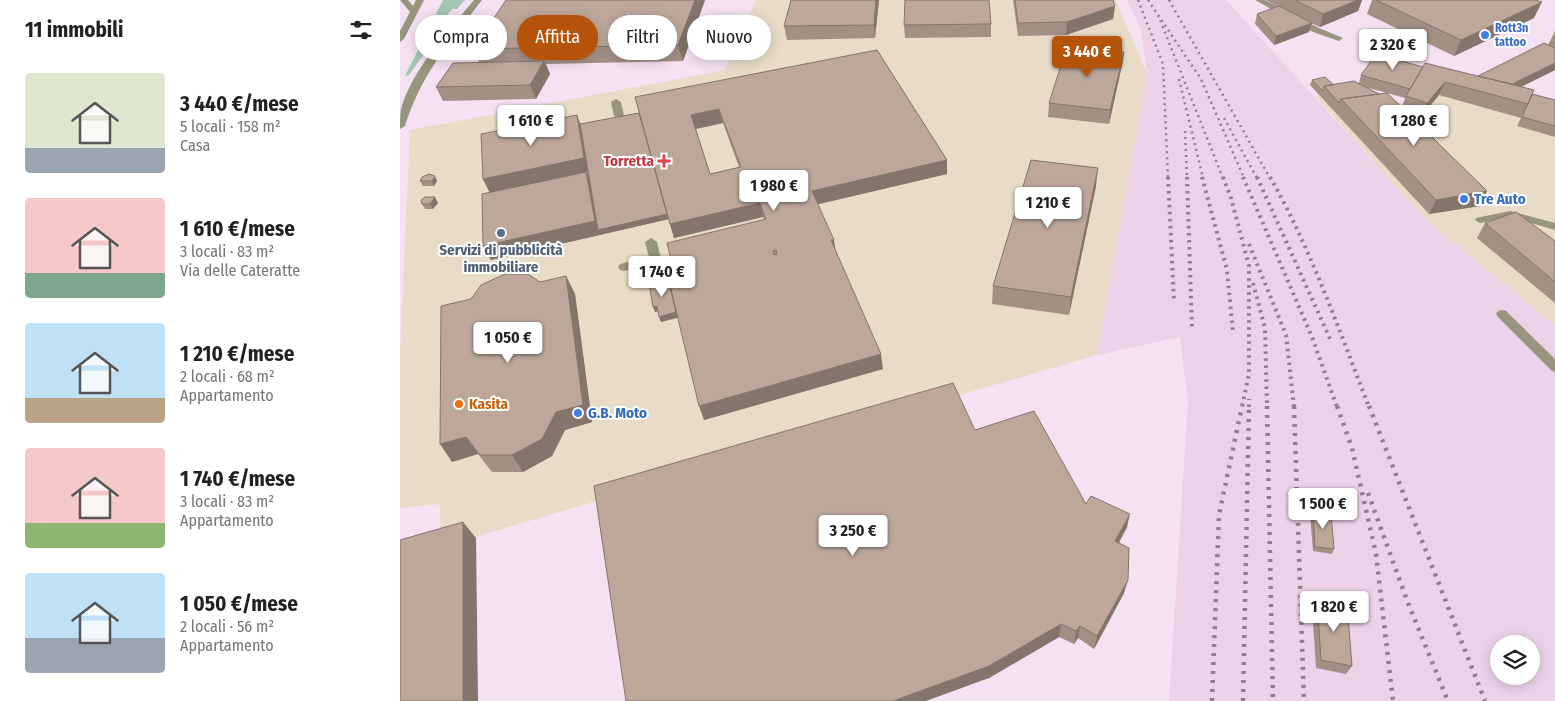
<!DOCTYPE html>
<html lang="it">
<head>
<meta charset="utf-8">
<style>
	body { margin:0; font-family:"Fira Sans Condensed",sans-serif; background:#f2f2f2; color:#202124; height:100vh; display:flex; flex-direction:column; font-size:19px; white-space:nowrap }
	* { box-sizing:border-box; margin:0 }
	p { font-size:16px; color:#757577 }
	.icon { flex:none; width:28px; height:28px; fill:none; stroke:currentColor; stroke-width:2; stroke-linecap:round; stroke-linejoin:round }
	.map { position:relative; flex:1; overflow:hidden }
	.side { display:flex; flex-direction:column; background:#fff; width:400px }
	.side>* { flex:none }
	.top-card { position:absolute; left:15px; top:15px; width:475px; height:45px; display:flex; gap:10px }
	.controls { position:absolute; left:1090px; top:635px; display:grid; gap:10px }
	.controls a { display:grid; place-items:center; width:50px; height:50px; border-radius:50%; background:#fff; box-shadow:0 2px 12px #0003; font-size:25px }
	.price { position:absolute; translate:-50% -42px; padding:0 11px; border-radius:5px; background:#fff; color:#222; font-size:16px; line-height:32px; filter:drop-shadow(0 1px 2px #0008) }
	.price::after { content:''; position:absolute; left:50%; top:30px; width:15px; height:11px; margin-left:-8px; background:inherit; clip-path:polygon(0 0,100% 0,50% 100%) }
	.price.active { background:#b45309; color:#fff }
	ul { padding:0; list-style:none }
	li { display:flex; align-items:center; gap:15px; height:125px; padding:0 25px }
	li span { display:grid; place-items:center; flex:none; width:140px; height:100px; border-radius:5px; color:#555 }
	li>.icon { margin-inline-start:auto }
	span .icon { width:60px; height:60px; fill:#fffc; stroke-width:1 }
	li b { font-size:21px }
	h2 { display:flex; justify-content:space-between; align-items:center; height:60px; padding:0 25px; font-size:21px }
	.pill { padding:0 18px; border-radius:22px; background:#fff; box-shadow:0 2px 12px #0003; font-size:18px; line-height:45px }
	.pill.active { background:#b45309; color:#fff }
	main { display:flex; flex:1; min-height:0 }
	.map>svg:first-child { display:block }
</style>
</head>
<body>
<main>
<section class="side">
<h2>11 immobili<svg class="icon" aria-label="filters" viewBox="0 0 24 24"><path d="M4 7h16M4 17h16"/><circle cx="9" cy="7" r="2"/><circle cx="15" cy="17" r="2"/></svg></h2>
<ul>
<li><span style="background:linear-gradient(#dfe7d0 75%,#9aa5b1 0)"><svg class="icon" aria-label="home" viewBox="0 0 24 24"><path d="M3 11l9-7 9 7M6 9v11h12V9"/></svg></span><div><b>3 440 €/mese</b><p>5 locali · 158 m²</p><p>Casa</p></div></li>
<li><span style="background:linear-gradient(#f6c9c9 75%,#7fa58c 0)"><svg class="icon" aria-label="home" viewBox="0 0 24 24"><path d="M3 11l9-7 9 7M6 9v11h12V9"/></svg></span><div><b>1 610 €/mese</b><p>3 locali · 83 m²</p><p>Via delle Cateratte</p></div></li>
<li><span style="background:linear-gradient(#bfe0f5 75%,#b9a48a 0)"><svg class="icon" aria-label="home" viewBox="0 0 24 24"><path d="M3 11l9-7 9 7M6 9v11h12V9"/></svg></span><div><b>1 210 €/mese</b><p>2 locali · 68 m²</p><p>Appartamento</p></div></li>
<li><span style="background:linear-gradient(#f6c9c9 75%,#8fb573 0)"><svg class="icon" aria-label="home" viewBox="0 0 24 24"><path d="M3 11l9-7 9 7M6 9v11h12V9"/></svg></span><div><b>1 740 €/mese</b><p>3 locali · 83 m²</p><p>Appartamento</p></div></li>
<li><span style="background:linear-gradient(#bfe0f5 65%,#9aa5b1 0)"><svg class="icon" aria-label="home" viewBox="0 0 24 24"><path d="M3 11l9-7 9 7M6 9v11h12V9"/></svg></span><div><b>1 050 €/mese</b><p>2 locali · 56 m²</p><p>Appartamento</p></div></li>
</ul>
</section>
<div class="map">
<svg width="1155" height="701" viewBox="0 0 1155 701">
	<rect width="100%" height="100%" fill="#f4e1f2"/>
	<path fill="#ebd2e8" fill-rule="evenodd" d="M727,0h99l203,223 126,102v376h-386l19,-299 -8,-65 -83,18 50,-281 -6,-45zM1099,644h32v32h-32z"/>
	<path fill="#e8dcc8" d="M356,0h360l31,74 -50,281 -657,192v-43l-40,4v-156l10,-222 315,-60z
		M1023,75l132,36v214l-126,-102 -114,-127 40,-9 48,17z"/>
	<path fill="#a5c6b1" d="M43,0h22l-8,9h-5l-20,25 4,3 -27,38 -4,1z"/>
	<g fill="none" stroke-linecap="round" stroke-linejoin="round">
		<path fill="#98947d" fill-rule="evenodd" d="M0,0h8l5,6 3,-6h8l-20,39 -4,3v-11l10,-19z
			M74,0h8c-32,42 -61,74 -77,126l-5,3c0,-6 0,-14 1,-20 10,-38 48,-79 73,-109z
			M855,0h10l54,28 24,10 -4,3 -26,-9z
			M216,99l5,3 3,14 -5,3 -5,-3 -3,-14z
			M1110,211l45,12v7l-45,-13 -30,6 -5,-3 1,-2z
			M251,238l6,4 4,17 -2,3 -35,9 -4,-1 -2,-3 2,-3 29,-7 -4,-15z
			M1102,310l4,1 49,48v13l-4,-2 -53,-53 -2,-3 2,-3z"/>
		<path stroke="#8d808c" stroke-width="2.5" stroke-dasharray="2 4" stroke-linecap="butt" d="M738,0l25,64 5,114
			M748,0l10,15 65,163
			M769,0l101,178
			M758,15l43,64 43,99
			M779,79l24,99
			M824,118l33,60
			M785,131l2,47"/>
		<path stroke="#8d808c" stroke-width="4" stroke-dasharray="2.5 4.5" stroke-linecap="butt" d="M768,177l6,124
			M787,177l5,151
			M802,177l25,93 6,62
			M823,177l8,21 18,68v108l-7,33
			M843,177l69,160 25,70
			M857,177l74,164
			M870,177c41,72 69,153 99,230
			M849,244l37,91 8,72
			M853,283l12,45 2,79
			M849,407v-8"/>
		<path stroke="#8d808c" stroke-width="4.5" stroke-dasharray="3 6" stroke-linecap="butt" d="M867,406l6,295
			M894,406l10,295
			M937,406l15,42 24,106 17,147
			M969,406l116,295
			M968,493l40,110 40,98
			M812,701l7,-186 23,-109
			M843,701l6,-295"/>
	</g>
	<path fill="#a39085" fill-rule="evenodd" d="M305,0l-22,61 -137,3 4,10 -14,25 -93,2 -7,-14 43,-25 -6,-13z
		M391,0h88l-4,38 -88,2 -3,-14z
		M613,0h100l2,6 -2,13 -47,16 -48,1z
		M866,0h96l-4,11 -38,16 -9,-4 -2,9 -35,13 -19,-21 2,-10 22,-7z
		M972,0h164l-2,18 -80,38 -87,-42z
		M591,24v13l-86,1 -1,-13z
		M1155,31v39l-34,17 11,7 23,6v37l-38,-11 4,-8 -82,-23 -18,22 -14,-5 73,94 -51,8 -119,-129 2,-5 22,5 25,-2 2,-8 62,-8 55,9 70,-31zM965,87l22,6 -8,1zM987,93l18,5 -3,9z
		M477,50l70,110v14l-129,30 18,48 47,117 -179,51 -26,-102 -17,4 -3,-11 -3,1 13,-33 96,-59 -1,-3 -89,21 -5,-19 -178,41 -8,-14 7,-53 -7,-14 94,-64 3,9 59,-11zM323,123l16,44 -29,7 -14,-45zM187,172h1l2,10z
		M722,65l-13,59 -61,-7 1,-14z
		M20,181h17l-3,5h-11z
		M696,186l-27,129 -77,-11 1,-18z
		M38,203l-5,6h-8l-3,-5z
		M1085,223l70,18v62l-78,-65z
		M166,276l9,18 17,128 -27,8 -13,26 -29,16h-31l-14,-18 -26,8 19,-163z
		M575,430l111,74 41,23 -8,16 5,50 -30,56 -16,-11 -4,6 -15,-7 -70,41z
		M913,510l21,39 -2,5 -19,-3 -3,-36z
		M917,599l35,67 -6,8 -30,-6 -4,-60z"/>
	<path fill="#84756c" d="M295,0h10l-22,61 -5,-16z
		M476,0h3l-4,38 -1,-13z
		M958,0h4l-4,11 -38,16 3,-13z
		M1142,2l-8,16 -80,38 7,-16z
		M715,6l-2,13 -47,16 1,-13z
		M912,23l-3,9 -35,13 2,-9z
		M724,52l-2,13 -13,59 1,-14z
		M144,61l6,13 -14,25 -6,-14z
		M1155,63v7l-53,26 5,-9z
		M1045,82l-6,13 -18,22 6,-14z
		M319,109l4,14 -28,6 -4,-14z
		M177,115l5,14 8,43h-3l5,14 76,28 1,5 -178,41 -8,-14 7,-53 -7,-14z
		M547,160v14l-132,31 -3,-14z
		M698,168l-2,18 -27,129 2,-18z
		M35,176l2,5 -3,5 -2,-5z
		M1087,191l-7,15 -51,8 7,-14z
		M35,197l3,6 -5,6 -3,-5z
		M360,203l3,14 -89,21 -4,-14z
		M431,240h3l2,14z
		M166,276l9,18 17,128 -27,8 -13,26 -29,16 -11,-17z
		M278,284l1,33 -18,5 -2,-5z
		M257,306l2,5 -4,1 -2,-5z
		M481,354l2,15 -179,51 -5,-14z
		M66,437l12,17 -26,8 -12,-18z
		M730,514l-3,13 -15,27 3,-13z
		M63,522l13,16 2,163h-15z
		M728,580l-4,13 -30,56 3,-13z
		M661,624l-2,13 -70,41 -63,23h-33z
		M680,626l-2,12 -4,6 2,-13z"/>
	<path fill="#bda79b" stroke="#84756c" fill-rule="evenodd" d="M106,0h189l-17,45 -205,4z
		M391,0h85l-2,25 -90,1z
		M505,0h84l2,24 -87,1z
		M615,0h98l2,6 -48,16 -49,1z
		M895,0h63l-35,14z
		M976,0h160l6,2 -81,38z
		M879,6l33,17 -36,13 -19,-22z
		M1144,43l11,5v15l-43,21 -34,-8z
		M667,46l57,6 -14,58 -61,-7z
		M477,50l70,110 -135,31 22,49h-3l50,114 -182,52 -31,-129 7,-2 -8,-32 99,-24 -6,-16 -90,21 -35,-127zM319,109l22,58 -31,7 -19,-59zM376,250l1,4 -3,1 -1,-4z
		M976,54l47,13 -13,22 -49,-14z
		M144,61l-14,24 -94,2 17,-24z
		M1025,63l109,27 -6,14 -83,-22 -18,21 -21,-7z
		M925,77l9,8 -10,1 -1,5 -11,-11z
		M954,81l25,13 -38,5 -2,4 -15,-17z
		M987,93l100,98 -51,9 -95,-101z
		M1132,94l23,6v26l-33,-9z
		M239,113l28,101 -69,16 -18,-106z
		M177,115l7,43 -101,21 -2,-45z
		M631,160l67,8 -27,129 -78,-11z
		M186,172l9,49 -112,25 -1,-52z
		M29,174l6,2 -3,5h-12l2,-4z
		M25,197h10l-5,7h-8l-1,-4z
		M1116,212l39,29v41l-70,-59z
		M105,274h23l12,8 26,-6 17,129 -27,7 -14,27 -30,16h-32l-14,-18 -26,7 1,-138 30,-7 10,-14z
		M268,279l8,33 -17,5 -2,-11 -4,1 -4,-23z
		M553,383l22,47 59,-19 52,93 5,-8 39,18 -15,27 14,7 -1,32 -31,56 -17,-10 -4,5 -15,-7 -72,42 -96,35h-267l-32,-215z
		M913,510l18,3 3,36 -19,-2z
		M63,522v179h-63v-161z
		M917,599l30,6 5,61 -31,-6z"/>
	<g fill="#3f7fe0" stroke="#fff" stroke-width="2">
		<circle cx="1085" cy="35" r="5"/>
		<circle cx="1064" cy="199" r="5"/>
		<circle cx="178" cy="413" r="5"/>
	</g>
	<path fill="#e0444e" stroke="#fff" stroke-width="2" d="M261.5 153.5h5v5h5v5h-5v5h-5v-5h-5v-5h5z"/>
	<circle fill="#5c6f8a" stroke="#fff" stroke-width="2" cx="101" cy="233" r="5"/>
	<circle fill="#e8710a" stroke="#fff" stroke-width="2" cx="59" cy="404" r="5"/>
	<g text-anchor="middle" stroke-width="4" stroke-linejoin="round" paint-order="stroke">
		<g font-size="12" font-weight="bold" fill="#366cbe" stroke="#fff" text-anchor="start">
			<text x="1095" y="32">Rott3n<tspan x="1095" dy="14">tattoo</tspan></text>
		</g>
		<g font-size="15" font-weight="bold" fill="#be3a42" stroke="#fff" text-anchor="end">
			<text x="254" y="166">Torretta</text>
		</g>
		<g font-size="15" font-weight="bold" fill="#366cbe" stroke="#fff" text-anchor="start">
			<text x="1074" y="204">Tre Auto</text>
			<text x="188" y="418">G.B. Moto</text>
		</g>
		<g font-size="15" font-weight="bold" fill="#4e5e75" stroke="#fff">
			<text x="101" y="255">Servizi di pubblicità<tspan x="101" dy="17">immobiliare</tspan></text>
		</g>
		<g font-size="15" font-weight="bold" fill="#c56008" stroke="#fff" text-anchor="start">
			<text x="69" y="409">Kasita</text>
		</g>
	</g>
</svg>
<div class="controls">
<a><svg class="icon" aria-label="layers" viewBox="0 0 24 24"><path d="M12 4l9 5-9 5-9-5zM3 14l9 5 9-5"/></svg></a>
</div>
<b class="price" style="left:993px;top:71px">2 320 €</b>
<b class="price active" style="left:687px;top:78px">3 440 €</b>
<b class="price" style="left:131px;top:147px">1 610 €</b>
<b class="price" style="left:1014px;top:147px">1 280 €</b>
<b class="price" style="left:374px;top:212px">1 980 €</b>
<b class="price" style="left:648px;top:229px">1 210 €</b>
<b class="price" style="left:262px;top:298px">1 740 €</b>
<b class="price" style="left:108px;top:364px">1 050 €</b>
<b class="price" style="left:923px;top:530px">1 500 €</b>
<b class="price" style="left:453px;top:557px">3 250 €</b>
<b class="price" style="left:934px;top:633px">1 820 €</b>
<div class="top-card">
<a class="pill">Compra</a>
<a class="pill active">Affitta</a>
<a class="pill">Filtri</a>
<a class="pill">Nuovo</a>
</div>
</div>
</main>
</body>
</html>
